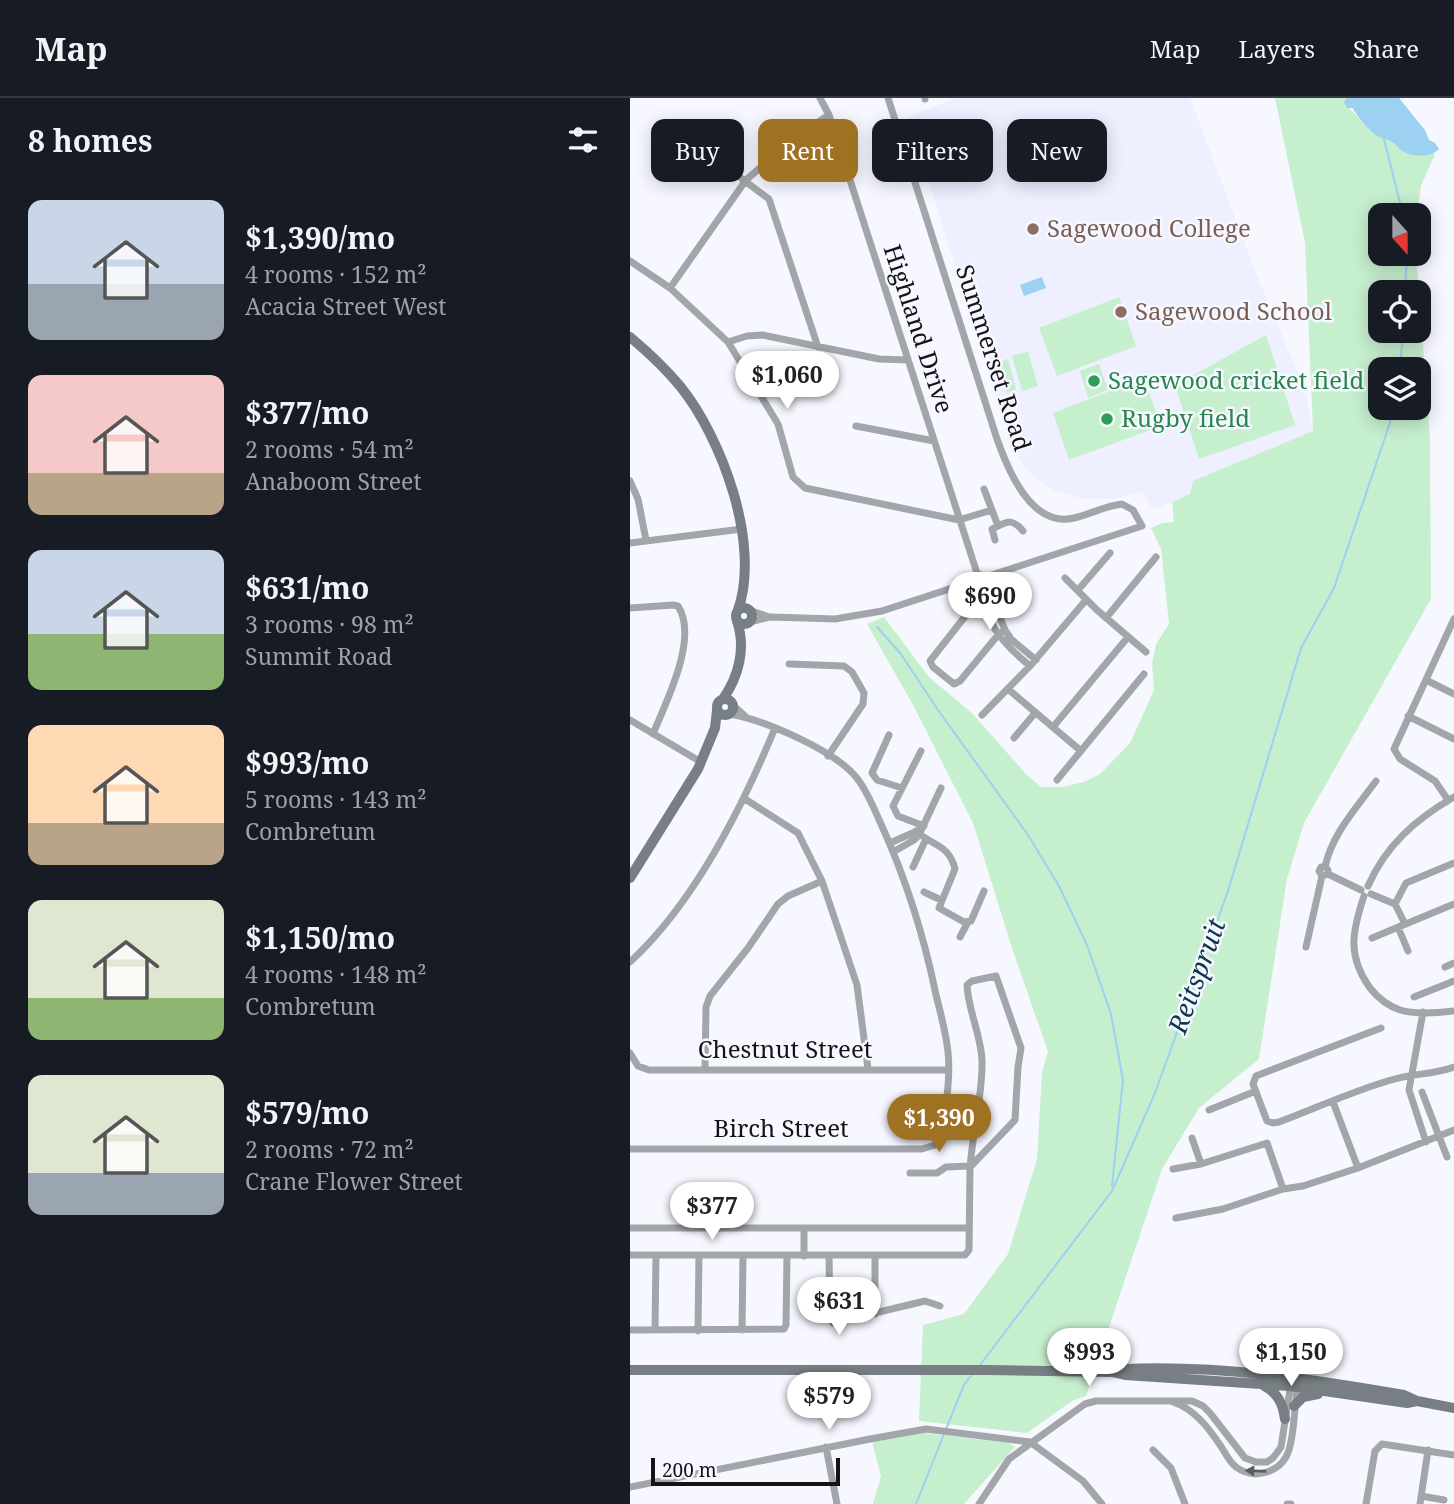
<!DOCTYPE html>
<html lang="en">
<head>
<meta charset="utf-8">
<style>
	body { margin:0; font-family:"Noto Serif",serif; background:#242831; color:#f1f3f6; height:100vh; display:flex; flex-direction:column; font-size:26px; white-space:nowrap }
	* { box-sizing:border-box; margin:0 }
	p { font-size:23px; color:#9ea1a6 }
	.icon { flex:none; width:38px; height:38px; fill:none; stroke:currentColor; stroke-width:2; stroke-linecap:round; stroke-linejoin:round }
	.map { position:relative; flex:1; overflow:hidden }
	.sheet { display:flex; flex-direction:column; background:#171b24; width:630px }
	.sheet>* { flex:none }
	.banner { position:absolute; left:21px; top:21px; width:665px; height:63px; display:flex; gap:14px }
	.needle { width:46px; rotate:159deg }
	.fabs { position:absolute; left:738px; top:105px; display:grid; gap:14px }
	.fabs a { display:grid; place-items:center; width:63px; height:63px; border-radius:14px; background:#171b24; box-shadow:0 4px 18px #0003; font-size:35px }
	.scale { position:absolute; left:21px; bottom:18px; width:189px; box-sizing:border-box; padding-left:7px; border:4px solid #141418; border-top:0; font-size:19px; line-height:24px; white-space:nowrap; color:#141418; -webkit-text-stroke:5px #f7f8ff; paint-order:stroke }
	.price { position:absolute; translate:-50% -60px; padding:0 16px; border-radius:24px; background:#fff; color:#222; font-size:23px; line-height:46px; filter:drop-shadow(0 2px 4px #0008) }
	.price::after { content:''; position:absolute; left:50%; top:42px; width:21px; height:16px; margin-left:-10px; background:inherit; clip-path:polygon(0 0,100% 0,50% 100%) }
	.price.on { background:#9f7123; color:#fff }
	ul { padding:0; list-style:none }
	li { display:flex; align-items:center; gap:21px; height:175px; padding:0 28px }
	li span { display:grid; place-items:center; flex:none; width:196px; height:140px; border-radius:14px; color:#555 }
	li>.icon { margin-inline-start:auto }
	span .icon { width:84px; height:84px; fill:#fffc; stroke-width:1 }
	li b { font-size:30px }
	h2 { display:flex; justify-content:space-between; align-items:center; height:84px; padding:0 28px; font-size:30px }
	.chip { padding:0 24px; border-radius:14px; background:#171b24; box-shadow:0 4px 18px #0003; font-size:24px; line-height:63px }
	.chip.on { background:#9f7123; color:#fff }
	header { display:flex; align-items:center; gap:42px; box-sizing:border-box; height:98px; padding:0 35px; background:#171b24; border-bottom:2px solid #363941 }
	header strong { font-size:33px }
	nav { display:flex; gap:38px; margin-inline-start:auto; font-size:24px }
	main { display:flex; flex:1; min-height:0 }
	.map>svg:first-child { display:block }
</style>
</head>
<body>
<header>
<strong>Map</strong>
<nav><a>Map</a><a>Layers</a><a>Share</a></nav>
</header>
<main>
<section class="sheet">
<h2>8 homes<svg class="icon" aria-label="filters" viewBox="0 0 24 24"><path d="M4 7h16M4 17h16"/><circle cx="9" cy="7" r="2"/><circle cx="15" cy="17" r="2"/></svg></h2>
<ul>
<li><span style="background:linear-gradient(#c9d6e8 60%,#9aa5b1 0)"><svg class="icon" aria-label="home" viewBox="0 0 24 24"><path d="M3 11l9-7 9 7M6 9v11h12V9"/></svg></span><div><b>$1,390/mo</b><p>4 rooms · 152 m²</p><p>Acacia Street West</p></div></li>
<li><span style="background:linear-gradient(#f6c9c9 70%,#b9a48a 0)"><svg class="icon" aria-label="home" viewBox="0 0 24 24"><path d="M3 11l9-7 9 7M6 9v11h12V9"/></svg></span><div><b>$377/mo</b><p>2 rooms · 54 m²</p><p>Anaboom Street</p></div></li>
<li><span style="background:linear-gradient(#c9d6e8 60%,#8fb573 0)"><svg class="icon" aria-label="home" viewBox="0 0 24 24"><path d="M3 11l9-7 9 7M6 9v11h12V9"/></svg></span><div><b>$631/mo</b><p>3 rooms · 98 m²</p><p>Summit Road</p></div></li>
<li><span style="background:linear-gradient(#ffd9b3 70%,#b9a48a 0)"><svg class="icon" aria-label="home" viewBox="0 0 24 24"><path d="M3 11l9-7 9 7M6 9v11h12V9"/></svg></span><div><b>$993/mo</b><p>5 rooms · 143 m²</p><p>Combretum</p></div></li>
<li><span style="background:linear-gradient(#dfe7d0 70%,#8fb573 0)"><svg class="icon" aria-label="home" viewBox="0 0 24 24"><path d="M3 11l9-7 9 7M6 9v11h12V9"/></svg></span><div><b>$1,150/mo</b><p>4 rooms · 148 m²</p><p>Combretum</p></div></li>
<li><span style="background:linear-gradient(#dfe7d0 70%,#9aa5b1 0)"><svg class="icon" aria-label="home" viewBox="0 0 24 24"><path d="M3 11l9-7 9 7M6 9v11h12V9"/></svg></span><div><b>$579/mo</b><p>2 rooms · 72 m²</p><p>Crane Flower Street</p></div></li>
</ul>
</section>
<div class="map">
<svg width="824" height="1406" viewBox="0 0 824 1406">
	<rect width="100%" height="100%" fill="#f7f8ff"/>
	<path fill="#eeefff" d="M327,0h233l62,165 53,128 8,40 -120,50 -3,13 -37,16 -11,-18 -27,7h-31l-31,-8 -25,-20 -11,-14 -9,-26 -100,-314z"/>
	<path fill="#c6efce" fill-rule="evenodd" d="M645,0h73l-3,5 27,30 63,21 -14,32 -4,29h-36v39h35l3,38h-38v39h38v-36l11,141 1,163 -127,224 -17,56 -28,180 -60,49 -37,61 -76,227 -14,5 -45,32 -108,-12 4,-96 41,-11 44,-60 29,-95 5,-87 6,-20 -36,-104 -39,-125 -60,-118 -46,-81 17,-7 45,60 43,36 54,61 15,13h21l22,-5 16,-8 30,-31 24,-53 -2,-26 4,-20 13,-20 -8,-75 -10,-21 11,-5 12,-1 -2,-20 18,-8 3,-13 120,-50 -8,-188zM751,271h38v39h-38z
		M489,199l17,49 -79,30 -18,-48z
		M636,237l29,90 -96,34 -24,-74z
		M398,254l10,34 -16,5 -10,-35z
		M378,261l8,30 -9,4 -9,-30z
		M469,266l9,26 -20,8 -8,-27z
		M514,280l17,48 -92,34 -16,-47z
		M294,1335l85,10 6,4 -51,57h-91l8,-28 -9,-34z"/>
	<path fill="#9cd1f2" d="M717,0h52l26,32 4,10 6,3 4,6c-8,9 -27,8 -37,2 -3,-2 -5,-6 -8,-8 -6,-4 -15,-5 -21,-10 -4,-3 -19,-20 -20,-25h-6l-3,-6z
		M412,179l4,11 -22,8 -4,-11z"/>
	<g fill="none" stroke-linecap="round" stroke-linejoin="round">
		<path stroke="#9cd1f2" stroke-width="2" d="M754,41l19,76
			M775,194l2,-38
			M770,271l3,-38
			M247,529l24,27 37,56 90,125 31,51 28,59 24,69 12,66 -11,106
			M350,1267l132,-174 43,-98 73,-202 73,-243 33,-60 61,-180
			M316,1331l18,-44 8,-11
			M286,1406l28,-70"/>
		<path stroke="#a2a6aa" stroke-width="7" d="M190,0l9,17 148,458 -1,6c12,44 19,58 54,87
			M295,0v1
			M79,42l4,17 56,42 49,148
			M0,163l40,27 58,54 50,82 15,53 12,11 154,32 33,-10
			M40,190l76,-108 51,-44 32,-21
			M98,244l19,-6 15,-1 117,24 29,1
			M226,328l78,15
			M0,383l8,18 8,41
			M354,391l14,37
			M365,442l-3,-11c15,-7 19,-12 31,2
			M0,445l112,-14
			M351,477l3,2 21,53 6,9 25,21
			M435,480l32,32 49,42
			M448,492l32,-37
			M0,510l43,-3 5,1c21,32 -12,96 -25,128
			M119,512l20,7
			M337,516l-37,47 3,6 21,17 6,-3 38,-46 7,-5
			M476,520l50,-61
			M120,524l20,-5 65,2 47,-8 260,-85 -9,-16 -11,-6c-17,2 -31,10 -48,14 -43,10 -66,-48 -77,-79l-109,-341
			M159,566l55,2 8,6 12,21 -1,11 -35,52
			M796,582l28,14
			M378,591l73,62
			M103,607l12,11
			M352,617l48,-49 56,-66
			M778,618l46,23
			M0,622l71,42
			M423,629l75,-90
			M259,637l-17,38 5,7 25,8
			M384,640l21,-25
			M291,653l-28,55 5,10 26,10
			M427,682l87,-106
			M115,701l53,34 24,48 35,104 11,84
			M818,702l-13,-19 -35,-22 -6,-10 60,-130
			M286,733c16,15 33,13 39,38l-16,39 25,14 7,-1 13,-30
			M260,745l27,-12
			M263,754l21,-12 5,-5 22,-47
			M283,769l13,-28
			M695,769h-4l-2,4 3,5 6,-2v-4l-3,-3c7,-33 32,-60 51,-86
			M698,776l33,16
			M738,788c18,-41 48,-67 86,-89
			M294,794l17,8
			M741,796l24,10 10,20
			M734,798c-12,36 -17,60 6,92 8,10 18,18 30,22 16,5 37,3 54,1
			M765,806l11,-21 48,-20
			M768,829l10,24
			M330,839l8,-15
			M742,840l82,-34
			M676,849l16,-71
			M0,864c64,-59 112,-154 145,-234
			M815,869l9,-4
			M784,899l40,-16
			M793,914l-14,78 17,52
			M751,930l-125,48 -3,8 14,37 6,2 6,-1c37,-14 74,-31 112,-42 22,-7 41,-5 63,-13
			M0,955l8,13 11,4h299
			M75,971l1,-62 4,-11 38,-48 30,-44 10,-8 34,-15
			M792,994l25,65
			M703,1004l25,66 96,-38
			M579,1012l47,-19
			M562,1040l9,26
			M0,1051h292l13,-4 6,-8c4,-27 10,-57 7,-85 -2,-19 -7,-38 -12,-57 -12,-59 -30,-116 -55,-171 -7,-15 -14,-34 -25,-47 -22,-27 -92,-57 -126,-63
			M543,1071l28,-5 66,-21 16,46 20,-3 55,-18
			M546,1120l47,-9 60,-20
			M0,1130h338
			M0,1157h335l4,-5 1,-81c2,-36 13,-73 12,-109 -1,-25 -14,-50 -15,-75l5,-4 24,-5 25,72 -3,19 -3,53 -43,45 -2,1 -24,1 -9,6h-27
			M199,1157l1,63 3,5 92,-22 15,5
			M174,1158v-28
			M245,1216v-59
			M0,1232l154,-1 2,-4 1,-69
			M25,1232l1,-75
			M112,1232l1,-74
			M68,1233l1,-76
			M543,1304c21,7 35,25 47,43 5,7 9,17 16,22 19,14 46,5 53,-17 6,-20 5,-44 9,-65
			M196,1349l11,57
			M523,1352l18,18 14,36
			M0,1389l240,-48 56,-10 104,13 53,39 19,23
			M791,1398l23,4
			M349,1406l30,-45 76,-55 11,-3h96l11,5 7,7 35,45 11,4h11l6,-4 8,-11 10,-64
			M657,1406h4
			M736,1406l9,-53 7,-7 72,11
			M790,1406l8,-54"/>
		<path stroke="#787f84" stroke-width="10" d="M0,239c18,15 35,31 50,49 42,52 81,158 58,224
			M106 518a8 8 0 1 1 16 0a8 8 0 1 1-16 0Z
			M87 609a8 8 0 1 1 16 0a8 8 0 1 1-16 0Z
			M93,601c16,-23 23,-51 14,-78
			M0,780l68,-109 17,-41 2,-18
			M495,1271c94,-4 187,10 279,26l13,6 37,7
			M0,1272h357l125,2 13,3 165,11 117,17 10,-2
			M633,1287c15,8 20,19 22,34
			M664,1308l9,-9 15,-3"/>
	</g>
	<defs><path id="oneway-solid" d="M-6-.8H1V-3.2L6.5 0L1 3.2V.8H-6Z" transform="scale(1.75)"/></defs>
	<use fill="#5b5d61" href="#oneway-solid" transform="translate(626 1373) rotate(-178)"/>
	<g fill="#8d6e63" stroke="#f7f8ff" stroke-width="2.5">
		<circle cx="403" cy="131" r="7"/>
		<circle cx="491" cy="214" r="7"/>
	</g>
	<g fill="#2e9e5b" stroke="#f7f8ff" stroke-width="2.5">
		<circle cx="464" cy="283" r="7"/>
		<circle cx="477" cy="321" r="7"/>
	</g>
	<g text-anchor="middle" stroke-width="5" stroke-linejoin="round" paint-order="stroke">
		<g font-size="24" fill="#785e54" stroke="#f7f8ff" text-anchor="start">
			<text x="417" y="139">Sagewood College</text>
			<text x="505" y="222">Sagewood School</text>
		</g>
		<g font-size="24" fill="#141418" stroke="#f7f8ff">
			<text transform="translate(288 231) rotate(72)" y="8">Highland Drive</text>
			<text transform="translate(363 260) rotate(72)" y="8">Summerset Road</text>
			<text x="155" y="960">Chestnut Street</text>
			<text x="151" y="1039">Birch Street</text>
		</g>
		<g font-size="24" fill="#27864d" stroke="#f7f8ff" text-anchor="start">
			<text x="478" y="291">Sagewood cricket field</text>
			<text x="491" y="329">Rugby field</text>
		</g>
		<g font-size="26" font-style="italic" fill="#0d384f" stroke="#f7f8ff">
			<text transform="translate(567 878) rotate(-70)" y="9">Reitspruit</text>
		</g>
	</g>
</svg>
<div class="fabs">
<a><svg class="needle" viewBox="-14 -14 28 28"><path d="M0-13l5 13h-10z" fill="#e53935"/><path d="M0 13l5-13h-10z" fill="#9ea1a6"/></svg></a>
<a><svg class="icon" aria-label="locate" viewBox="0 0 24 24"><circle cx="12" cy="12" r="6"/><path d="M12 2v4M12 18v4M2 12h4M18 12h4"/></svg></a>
<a><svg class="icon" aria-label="layers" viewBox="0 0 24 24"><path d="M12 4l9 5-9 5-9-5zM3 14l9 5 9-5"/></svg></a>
</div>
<div class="scale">200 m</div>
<b class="price" style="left:157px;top:313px">$1,060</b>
<b class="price" style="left:360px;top:534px">$690</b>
<b class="price on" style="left:309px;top:1056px">$1,390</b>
<b class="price" style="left:82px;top:1144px">$377</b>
<b class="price" style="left:209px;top:1239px">$631</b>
<b class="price" style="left:459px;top:1290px">$993</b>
<b class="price" style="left:661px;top:1290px">$1,150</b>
<b class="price" style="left:199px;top:1334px">$579</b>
<div class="banner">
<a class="chip">Buy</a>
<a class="chip on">Rent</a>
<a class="chip">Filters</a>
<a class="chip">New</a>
</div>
</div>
</main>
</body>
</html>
